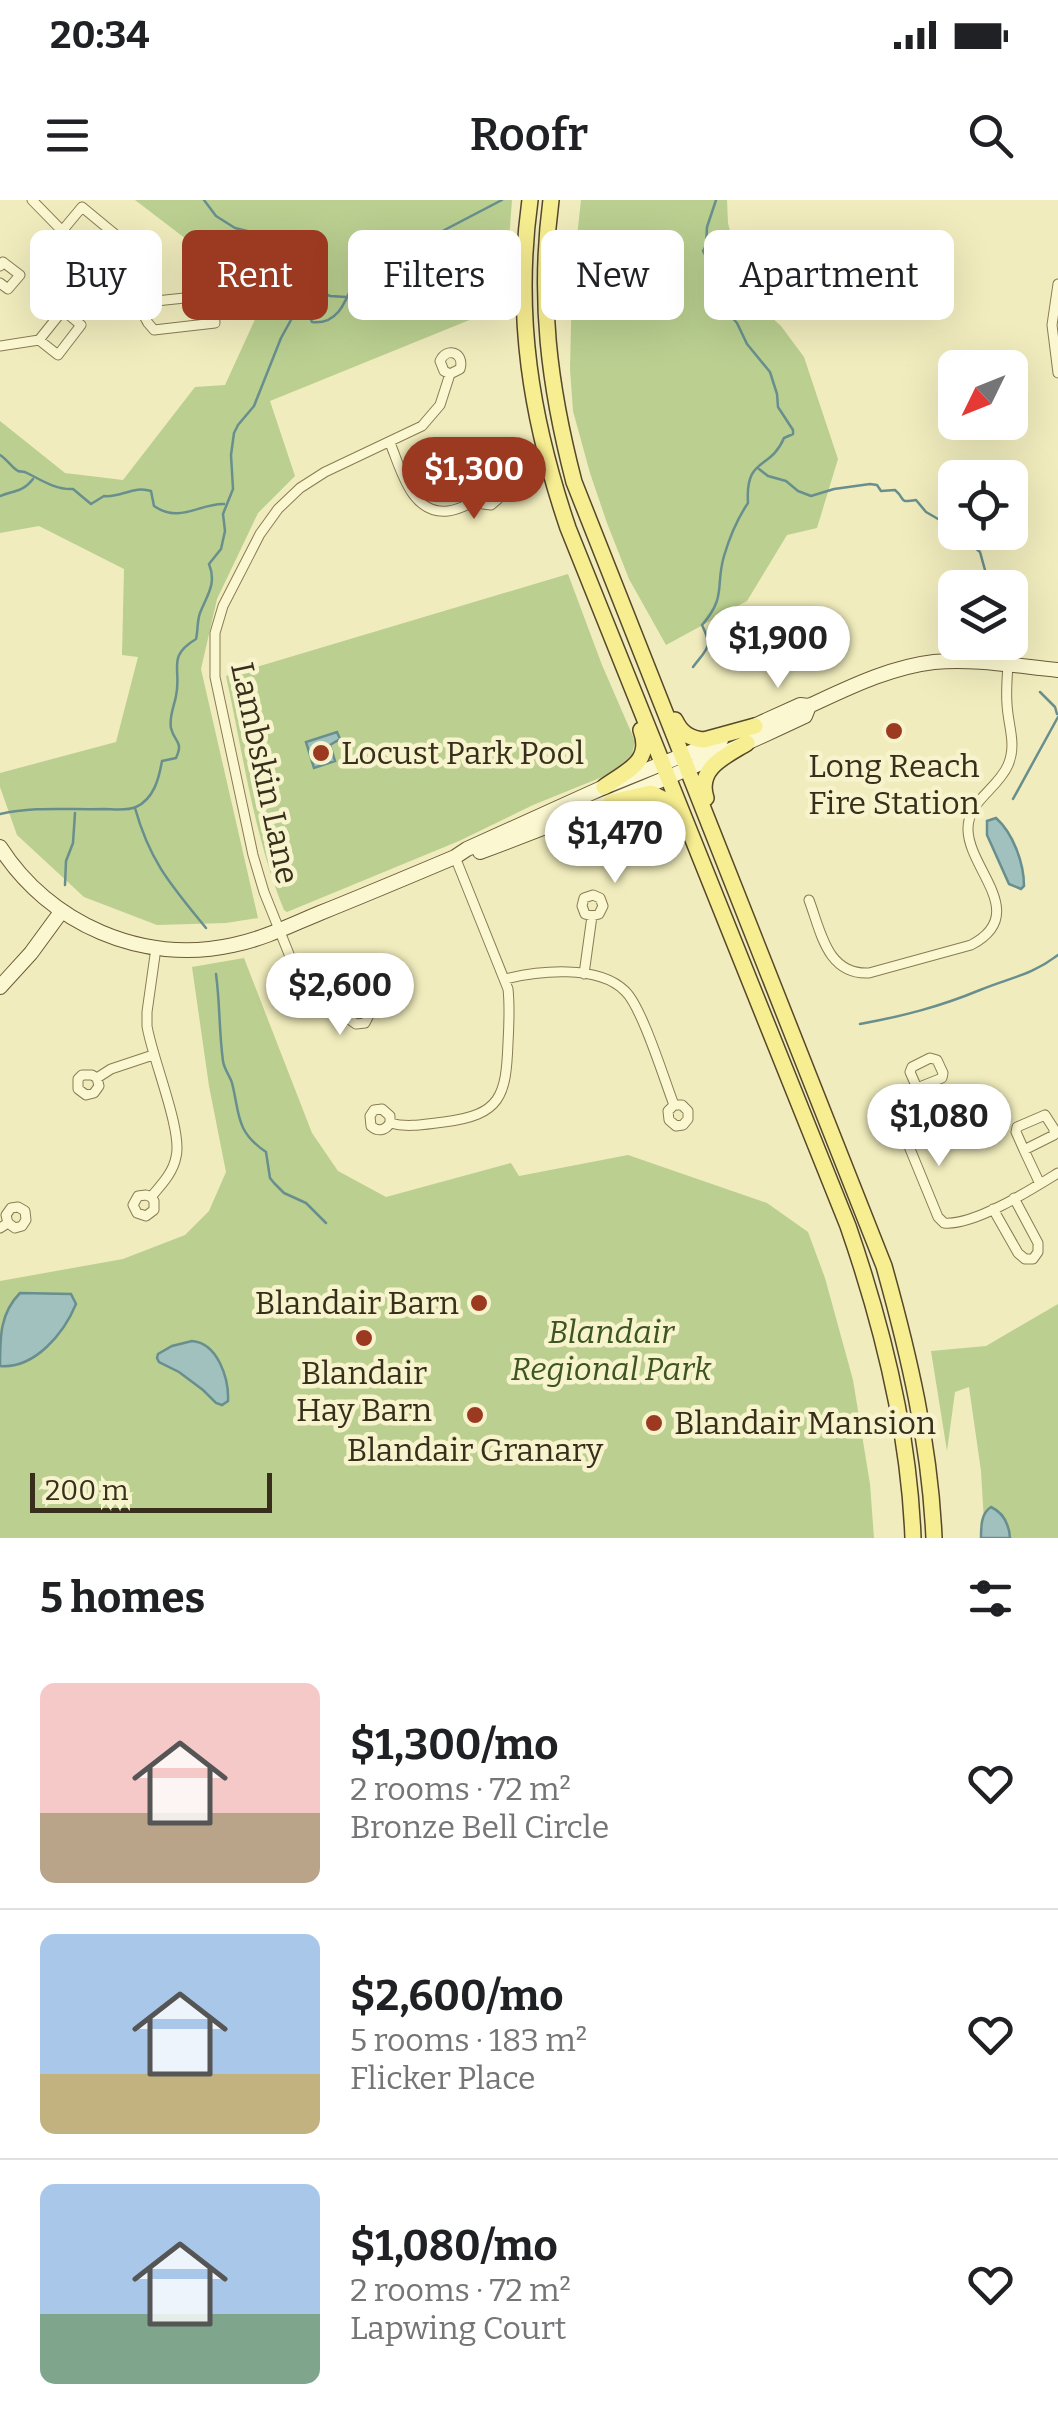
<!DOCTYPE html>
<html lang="en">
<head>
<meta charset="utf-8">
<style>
	body { margin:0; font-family:Bitter,serif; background:#f6f6f6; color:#202124; height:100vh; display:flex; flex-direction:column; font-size:38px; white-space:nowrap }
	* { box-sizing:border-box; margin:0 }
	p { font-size:32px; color:#757577 }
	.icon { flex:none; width:55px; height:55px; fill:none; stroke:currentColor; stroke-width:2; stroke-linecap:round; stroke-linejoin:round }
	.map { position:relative; height:1338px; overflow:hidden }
	.drawer { display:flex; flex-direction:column; background:#fff; flex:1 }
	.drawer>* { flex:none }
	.hud { position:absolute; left:30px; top:30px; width:1000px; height:90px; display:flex; gap:20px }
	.needle { width:65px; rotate:227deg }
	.controls { position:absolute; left:938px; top:150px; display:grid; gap:20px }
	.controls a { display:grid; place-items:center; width:90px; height:90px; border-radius:15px; background:#fff; box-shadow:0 10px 40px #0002; font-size:50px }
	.scale { position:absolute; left:30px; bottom:25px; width:242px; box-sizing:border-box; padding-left:10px; border:5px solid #372f1b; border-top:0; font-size:28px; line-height:35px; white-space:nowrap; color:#372f1b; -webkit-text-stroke:8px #f7f4cd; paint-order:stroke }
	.price { position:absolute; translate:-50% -85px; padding:0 22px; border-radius:35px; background:#fff; color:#222; font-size:32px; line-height:65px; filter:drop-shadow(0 2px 5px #0008) }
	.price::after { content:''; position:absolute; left:50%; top:60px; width:30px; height:22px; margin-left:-15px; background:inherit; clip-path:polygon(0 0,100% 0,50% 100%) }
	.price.current { background:#9c3a21; color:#fff }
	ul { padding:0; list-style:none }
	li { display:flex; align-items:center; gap:30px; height:250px; padding:0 40px }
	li+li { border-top:2px solid #e0e0e0 }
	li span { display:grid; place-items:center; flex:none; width:280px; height:200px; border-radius:15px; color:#555 }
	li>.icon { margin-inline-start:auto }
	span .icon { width:120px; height:120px; fill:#fffc; stroke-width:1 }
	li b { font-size:42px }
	h2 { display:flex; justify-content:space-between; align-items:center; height:120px; padding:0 40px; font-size:42px }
	.pill { padding:0 35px; border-radius:15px; background:#fff; box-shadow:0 10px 40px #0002; font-size:35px; line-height:90px }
	.pill.current { background:#9c3a21; color:#fff }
	.status { display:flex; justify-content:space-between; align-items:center; height:70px; padding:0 50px; background:#fff; direction:ltr }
	.status svg { height:28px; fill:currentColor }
	header { display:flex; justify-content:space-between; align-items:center; height:130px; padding:0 40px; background:#fff; font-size:45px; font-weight:600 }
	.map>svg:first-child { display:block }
</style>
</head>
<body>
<div class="status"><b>20:34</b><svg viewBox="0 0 49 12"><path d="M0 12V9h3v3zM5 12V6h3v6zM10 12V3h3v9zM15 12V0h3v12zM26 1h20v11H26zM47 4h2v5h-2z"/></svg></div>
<header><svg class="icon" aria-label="menu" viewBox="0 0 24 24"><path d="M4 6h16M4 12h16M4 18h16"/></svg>Roofr<svg class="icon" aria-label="search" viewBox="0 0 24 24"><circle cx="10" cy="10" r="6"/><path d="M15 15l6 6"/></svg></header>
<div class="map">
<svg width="1058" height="1338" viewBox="0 0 1058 1338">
	<rect width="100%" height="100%" fill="#f0ecbd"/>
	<path fill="#bacf90" d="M135,0h377l-8,106 -234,95 25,75 -37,37 -41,86 -16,70 57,249 -32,5 -69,2 -73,-28 -67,-62 -17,-48v-14l116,-31 22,-85 -16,-2 2,-86 -85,-43 -39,7v-112l65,52 58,7 72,-93 30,-2 44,-96 -24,-31 -55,-16z
		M581,0h146l1,23 18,71 35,32 23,31 34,102 -21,69 -30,7 -40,66 -81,44 -37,-66 -22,-56 -17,-50 -17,-62 -3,-42 2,-86z
		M568,374l34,91 33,76 -3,14 -20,18 -79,32 -74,36 -172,71 -3,-2c-30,-74 -41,-156 -58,-234z
		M244,758l68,175 26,38 48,26 125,-34 8,13 109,-21 139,48 41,29 17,46 28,102 17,104 4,54h-874v-257l123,-22 62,-24 24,-24 17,-39 -17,-86 -17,-119z
		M1058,1104v234h-73l-4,-67 -12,-84 -14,5 -8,59 -16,-100 55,-5z"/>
	<path fill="#a1c1bf" stroke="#688f8e" stroke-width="2.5" d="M337,532l3,7 -10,6 5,16 -21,7 -8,-26z
		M996,618c17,15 28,45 28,68l-3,3 -12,-5 -22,-49v-14z
		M20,1093l51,1 5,10c-12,29 -41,65 -76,62 0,-29 0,-53 20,-73z
		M192,1141c26,2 37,38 36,60l-6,4 -6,-2 -13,-13 -24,-18 -20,-10 -2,-4 1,-4 14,-8z
		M991,1307c13,6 18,17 19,31h-29c0,-11 0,-25 10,-31z"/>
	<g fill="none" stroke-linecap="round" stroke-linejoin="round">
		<path stroke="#688f8e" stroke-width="2.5" d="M204,0l12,16 19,12 20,5 15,18 49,40 11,5 16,1
			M0,255c7,4 12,13 18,16 3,1 6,0 9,2 14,7 29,17 46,16l18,15 13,-8c17,2 30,-11 47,-5l3,15c26,18 46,-3 70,-2
			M759,269l9,7 18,5 12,10 13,5 23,-7 36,-5 7,1 4,6 14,-1c12,10 2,13 21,10l10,12 19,11 35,29 10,36
			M0,296c14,-6 22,-3 33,-17
			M1010,441l2,3
			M693,467c15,-20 20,-19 9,-42 25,-29 13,-38 22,-69 6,-20 13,-37 24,-53 -3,-47 22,-32 36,-65l9,-4v-4l-15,-23 -1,-13 -7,-22 -23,-28 -10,-21 -16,-18 -5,-9 -6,-20v-12l-7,-13 3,-5 1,-19 9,-27
			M1040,492l15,15 2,7
			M1013,599l45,-82
			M135,608c15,54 36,77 71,120
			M0,614c34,-8 69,-4 104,-5 9,0 23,2 32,-2 18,-8 23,-29 26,-46l14,-3c8,-17 -2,-16 -5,-30 -2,-12 3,-21 5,-32 6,-27 -10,-39 20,-57 2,-8 1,-18 4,-26 7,-18 17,-29 9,-49l12,-15 4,-18 -2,-17 10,-25 -2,-34 3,-22 4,-8 16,-19 27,-68 16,-29 10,1 5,12c34,4 37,-38 51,-60l5,-2 23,5 9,-4 33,-25 69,-36
			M65,685l1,-24 7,-18 2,-30
			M216,774c4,29 3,58 7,87 1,8 7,15 9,22 8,31 3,48 34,69l4,26 4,5 10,10 22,10 20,20
			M860,824c43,-8 79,-17 120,-34 29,-12 52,-15 78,-35"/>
		<g stroke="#897c55" stroke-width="11">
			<path id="street" d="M32,0l45,46 35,18 7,7 29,52 6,7 61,-7 -2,-28 -76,8
				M62,31l20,-24 46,38 -16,19
				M0,66l3,-4 17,13 -12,14 -8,-6
				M1058,84l-6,41 6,48
				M0,146l39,-6 24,-30 18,15 -23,30 -19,-15
				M390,243c11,26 21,72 58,68 11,-1 21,-7 31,-12l4,5 8,1 7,-6v-9l-7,-6 -9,2 -4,8 1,5
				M809,700c12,32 18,75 60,73l102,-28c59,-31 -2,-75 -3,-115 -1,-29 30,-41 40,-65 9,-21 0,-39 -1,-61 -1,-13 0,-26 1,-39
				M584,774l8,-58 7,-2 4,-8 -3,-8 -7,-3 -9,3 -2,8 3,8 7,2
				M505,779c33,-8 93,-15 120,12 17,16 39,88 49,114l-6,6 1,9 7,6 7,-1 5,-6v-8l-6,-6h-8
				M348,813l3,-6 7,-3 7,2 4,9 -4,8 -9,1 -7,-5 -1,-6 -28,-15 -23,-24 -33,-82 -11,-37 -38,-178v-44l8,-27 37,-72 18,-25 22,-21 25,-16 97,-46 18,-21 10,-31 10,-5c5,-16 -13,-23 -20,-8l4,10 6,3
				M97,878l2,8 -5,7 -8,2 -8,-6v-10l4,-4h10l5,3 14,-9 42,-14
				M917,888l25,-10 1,-5 -6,-13 -7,-2 -18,9 -2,5 7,16c-11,5 -22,9 -23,22l44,107 6,6c30,3 88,-34 114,-50
				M390,923v-7l-8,-7 -8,1 -4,6 1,10c7,6 14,5 19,-3 18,5 36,1 54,-1 57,-7 62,-26 64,-79 1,-18 2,-36 0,-54l-53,-132
				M1024,950l-8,-18 1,-5 28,-12 9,14v6l-30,15 16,34
				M151,997l-5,-2 -8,1 -5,9 4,8 9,3 8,-6v-9l-3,-4c10,-12 22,-24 25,-40 7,-26 -24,-99 -29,-131v-14l9,-64
				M993,1009l25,44 7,6h8l5,-7v-9l-24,-45
				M0,1028l8,-5 7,5 7,-2 4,-6 -1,-9 -7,-4 -7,1 -5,7 2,8"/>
		</g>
		<g stroke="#6b5c38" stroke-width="16">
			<path id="secondary" d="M745,530l55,-25 9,1c39,-18 81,-39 125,-44 40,-4 83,4 124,8
				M0,647c49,77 143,118 233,98 30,-6 58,-20 87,-32 45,-18 90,-37 135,-56l12,-8 137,-62 117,-47
				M480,652c110,-41 219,-86 325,-136l4,-10
				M0,787l31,-34 30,-41"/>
		</g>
		<g stroke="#56482a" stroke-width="18">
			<path id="primary" d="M530,0c-16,115 1,219 38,328l280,698c35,101 61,205 65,312
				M551,0c-13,99 -2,186 23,282l310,784c25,89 46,179 50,272
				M675,520c6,13 15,19 29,20l51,-14
				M604,587c22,-16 49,-25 37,-57
				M706,598c-10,-30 20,-42 41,-55
				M611,602l40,-9 18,9 7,12"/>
		</g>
		<use href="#street" stroke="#fbf7d0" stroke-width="9"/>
		<use href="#secondary" stroke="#fbf7d0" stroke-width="14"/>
		<use href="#primary" stroke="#f7ed91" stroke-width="15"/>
	</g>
	<g fill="#9c3a21" stroke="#f7f4cd" stroke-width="4">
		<circle cx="894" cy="531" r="10"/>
		<circle cx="321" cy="553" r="10"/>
		<circle cx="479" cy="1103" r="10"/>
		<circle cx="364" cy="1138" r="10"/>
		<circle cx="475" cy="1215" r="10"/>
		<circle cx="654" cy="1223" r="10"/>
	</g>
	<g text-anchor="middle" stroke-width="9" stroke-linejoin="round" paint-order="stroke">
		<g font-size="32" fill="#372f1b" stroke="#f7f4cd">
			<text x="341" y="564" text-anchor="start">Locust Park Pool</text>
			<text x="894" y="577">Long Reach<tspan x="894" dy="37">Fire Station</tspan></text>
			<text x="459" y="1114" text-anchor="end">Blandair Barn</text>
			<text x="364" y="1184">Blandair<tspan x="364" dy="37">Hay Barn</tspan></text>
			<text x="674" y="1234" text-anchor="start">Blandair Mansion</text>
			<text x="475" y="1261">Blandair Granary</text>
		</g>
		<g font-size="32" fill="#372f1b" stroke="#f7f4cd">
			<text transform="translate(265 573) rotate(78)" y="11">Lambskin Lane</text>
		</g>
		<g font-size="32" font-style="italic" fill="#3d5520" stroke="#f7f4cd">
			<text x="611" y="1143">Blandair<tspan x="611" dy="37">Regional Park</tspan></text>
		</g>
	</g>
</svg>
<div class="controls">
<a><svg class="needle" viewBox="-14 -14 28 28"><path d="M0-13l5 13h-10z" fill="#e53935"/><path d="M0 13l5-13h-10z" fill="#757577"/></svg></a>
<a><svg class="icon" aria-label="locate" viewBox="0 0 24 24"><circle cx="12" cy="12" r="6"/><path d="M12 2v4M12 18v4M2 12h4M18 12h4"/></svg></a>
<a><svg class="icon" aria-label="layers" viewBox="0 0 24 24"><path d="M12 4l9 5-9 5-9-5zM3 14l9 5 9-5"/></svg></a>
</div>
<div class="scale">200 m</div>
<b class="price current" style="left:474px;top:322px">$1,300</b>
<b class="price" style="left:778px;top:491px">$1,900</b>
<b class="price" style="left:615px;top:686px">$1,470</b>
<b class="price" style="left:340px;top:838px">$2,600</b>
<b class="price" style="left:939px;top:969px">$1,080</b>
<div class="hud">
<a class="pill">Buy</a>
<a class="pill current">Rent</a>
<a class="pill">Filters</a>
<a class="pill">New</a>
<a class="pill">Apartment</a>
</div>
</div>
<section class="drawer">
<h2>5 homes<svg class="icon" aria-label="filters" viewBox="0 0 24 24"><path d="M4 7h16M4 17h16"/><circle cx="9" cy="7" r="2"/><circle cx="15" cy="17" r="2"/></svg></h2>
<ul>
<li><span style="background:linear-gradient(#f6c9c9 65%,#b9a48a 0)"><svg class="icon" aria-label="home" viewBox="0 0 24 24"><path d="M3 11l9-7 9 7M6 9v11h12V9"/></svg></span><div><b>$1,300/mo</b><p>2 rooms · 72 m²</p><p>Bronze Bell Circle</p></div><svg class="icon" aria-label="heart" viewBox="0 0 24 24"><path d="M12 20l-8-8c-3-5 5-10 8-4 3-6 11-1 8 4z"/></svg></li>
<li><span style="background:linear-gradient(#a9c7e8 70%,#c2b280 0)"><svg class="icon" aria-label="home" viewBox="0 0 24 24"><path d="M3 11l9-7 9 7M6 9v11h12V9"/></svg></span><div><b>$2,600/mo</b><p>5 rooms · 183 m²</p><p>Flicker Place</p></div><svg class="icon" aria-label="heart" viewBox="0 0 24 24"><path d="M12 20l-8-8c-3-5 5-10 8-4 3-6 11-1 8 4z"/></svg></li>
<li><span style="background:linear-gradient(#a9c7e8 65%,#7fa58c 0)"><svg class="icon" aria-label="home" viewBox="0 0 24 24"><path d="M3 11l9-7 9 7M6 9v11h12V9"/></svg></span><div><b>$1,080/mo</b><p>2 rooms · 72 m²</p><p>Lapwing Court</p></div><svg class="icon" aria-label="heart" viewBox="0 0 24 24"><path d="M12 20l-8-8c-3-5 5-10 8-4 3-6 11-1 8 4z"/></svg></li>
</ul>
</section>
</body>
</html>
